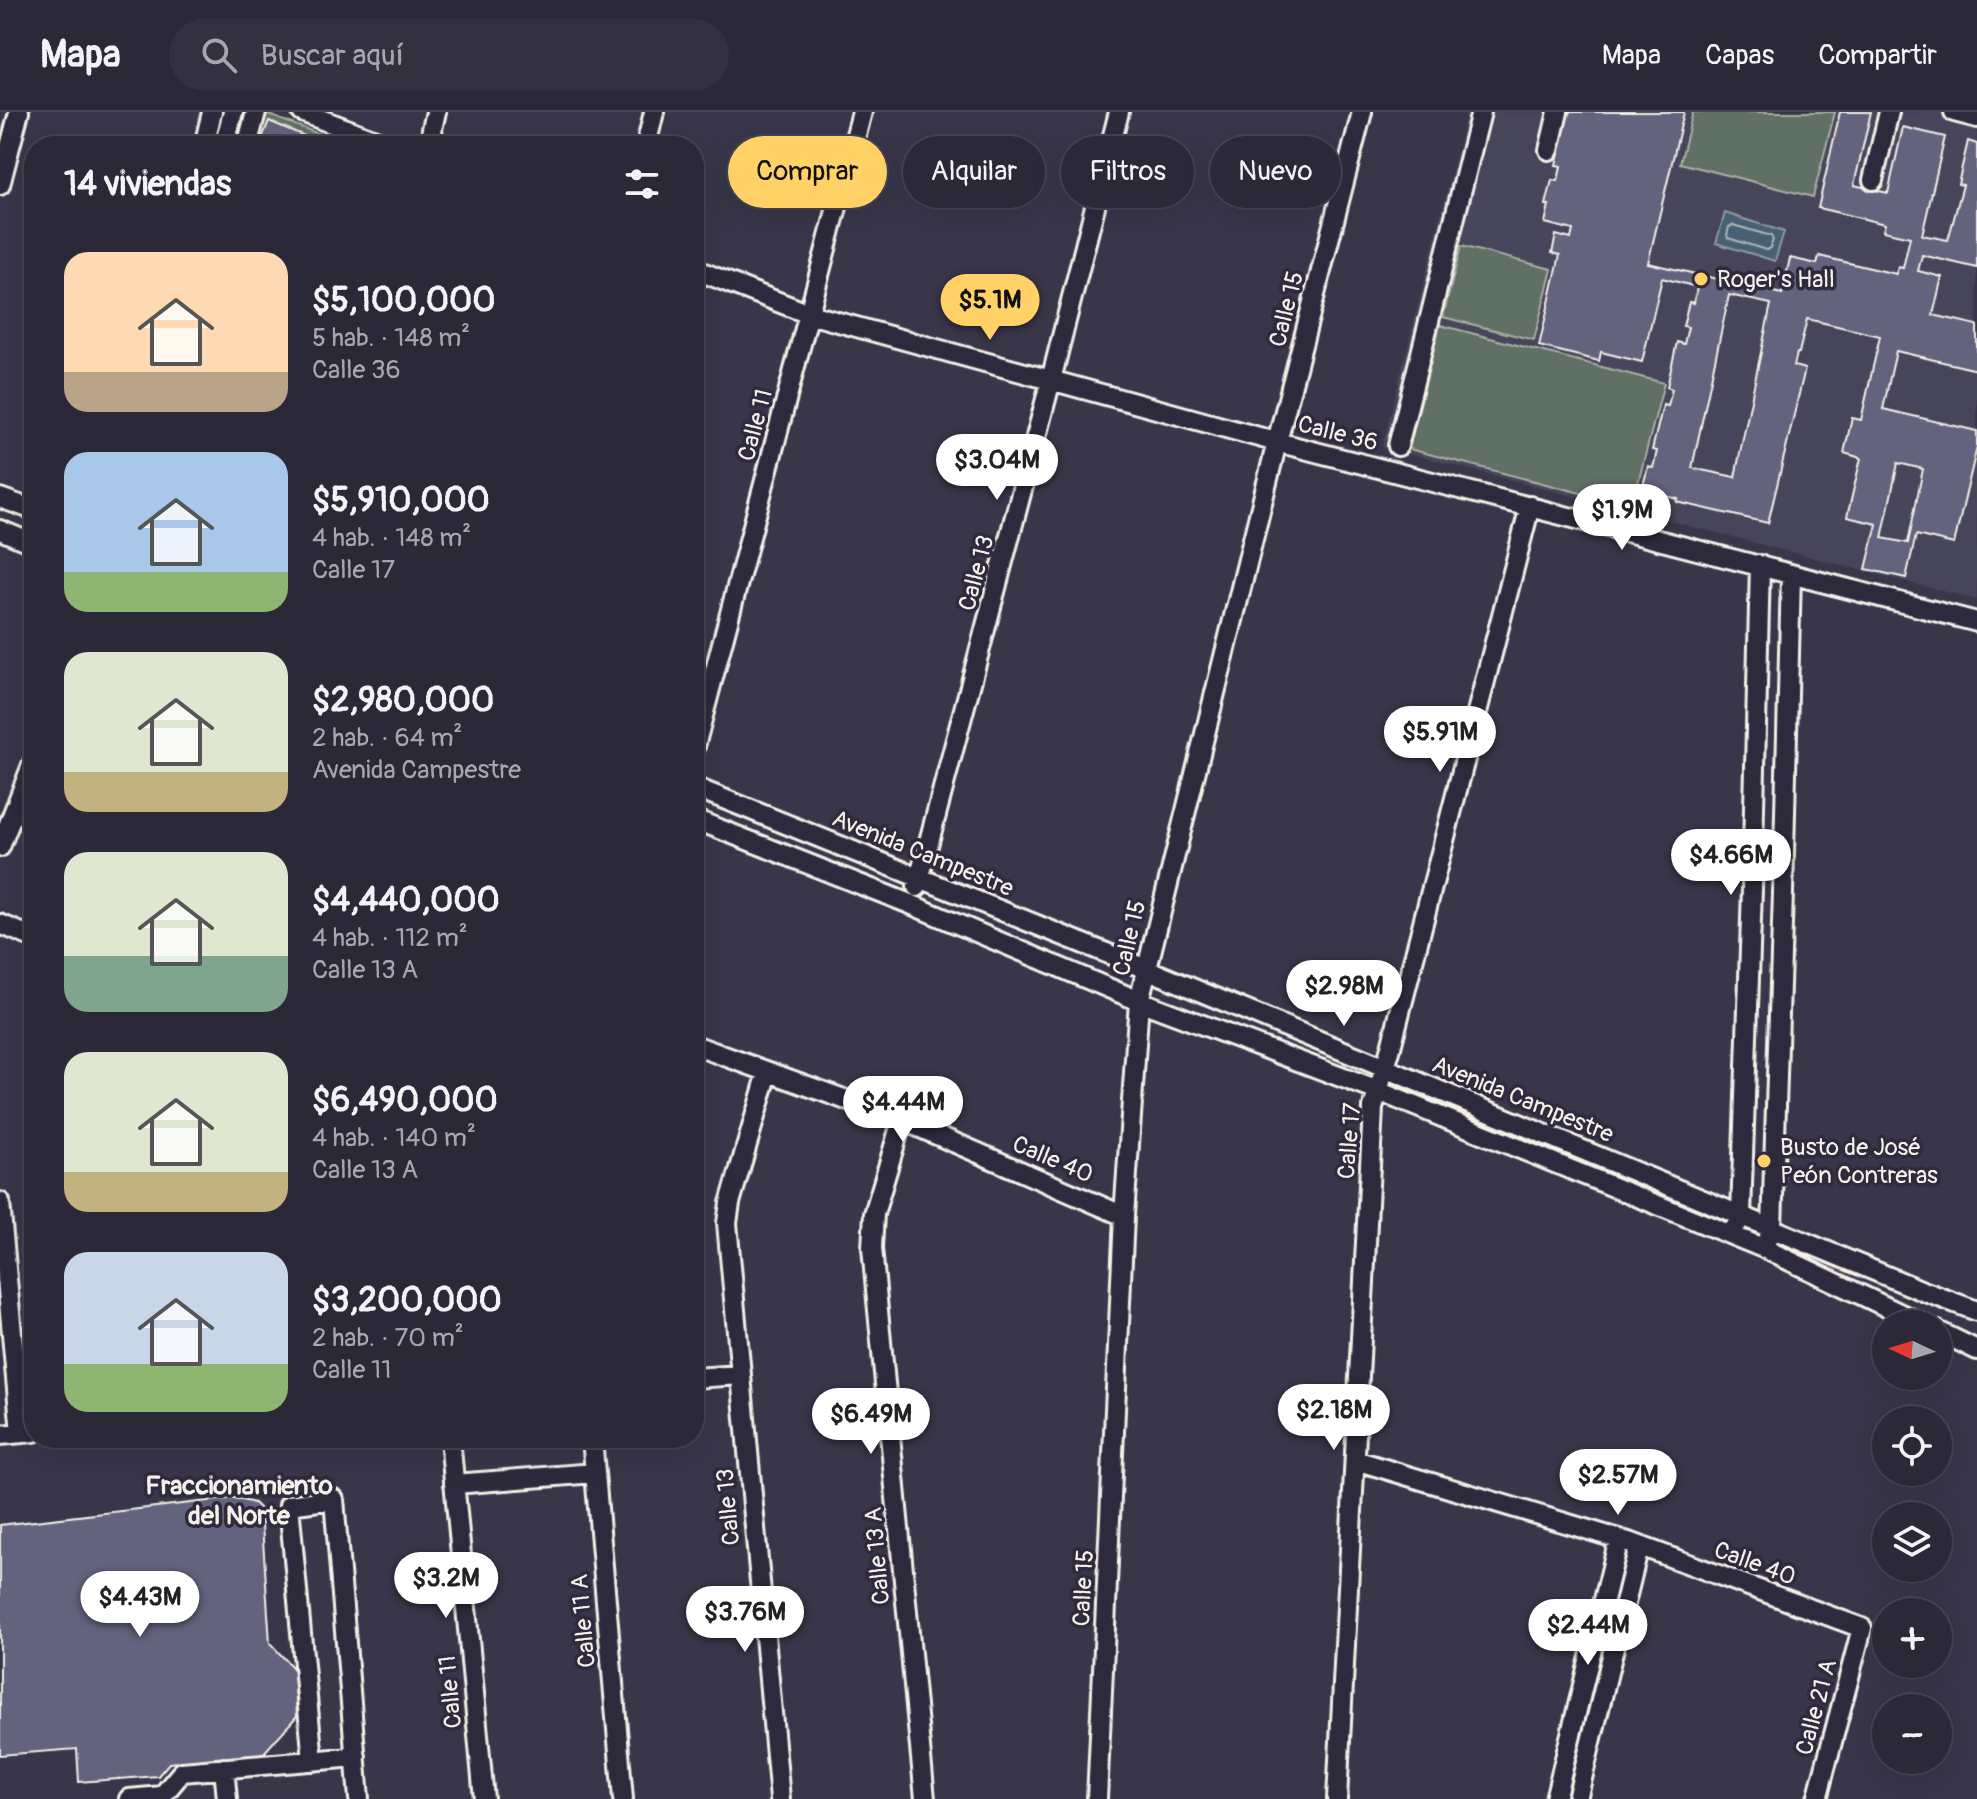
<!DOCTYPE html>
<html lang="es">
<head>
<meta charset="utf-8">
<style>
	body { margin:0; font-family:Pangolin,sans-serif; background:#333040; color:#f1f3f6; height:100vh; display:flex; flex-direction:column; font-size:30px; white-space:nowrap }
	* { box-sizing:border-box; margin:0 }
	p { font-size:26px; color:#a6a6ae }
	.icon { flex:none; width:44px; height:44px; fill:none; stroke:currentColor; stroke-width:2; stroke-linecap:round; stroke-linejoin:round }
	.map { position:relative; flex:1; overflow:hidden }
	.panel { position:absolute; left:24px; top:24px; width:680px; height:1312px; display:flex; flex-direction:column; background:#2b2838; border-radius:32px; box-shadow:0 8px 32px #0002,0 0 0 2px #474453 }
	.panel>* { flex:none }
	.hud { position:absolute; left:728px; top:24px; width:760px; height:72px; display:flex; gap:16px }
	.needle { width:52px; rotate:274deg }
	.tools { position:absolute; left:1872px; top:1198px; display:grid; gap:16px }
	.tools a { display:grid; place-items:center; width:80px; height:80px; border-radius:50%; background:#2b2838; box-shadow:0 8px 32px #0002,0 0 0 2px #474453; font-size:40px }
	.price { position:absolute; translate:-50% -68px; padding:0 18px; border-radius:28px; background:#fff; color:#222; font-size:26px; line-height:52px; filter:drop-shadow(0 2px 4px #0008) }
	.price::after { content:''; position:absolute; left:50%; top:48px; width:24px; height:18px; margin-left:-12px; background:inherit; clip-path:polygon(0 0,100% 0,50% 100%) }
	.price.active { background:#ffd166; color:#111 }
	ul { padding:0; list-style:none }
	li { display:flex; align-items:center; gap:24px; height:200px; padding:0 40px }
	li span { display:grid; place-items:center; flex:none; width:224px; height:160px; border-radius:24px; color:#555 }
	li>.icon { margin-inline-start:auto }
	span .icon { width:96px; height:96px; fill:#fffc; stroke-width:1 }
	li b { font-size:34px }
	h2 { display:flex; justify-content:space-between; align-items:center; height:96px; padding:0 40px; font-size:34px }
	.tag { padding:0 28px; border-radius:36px; background:#2b2838; box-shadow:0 8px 32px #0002,0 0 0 2px #474453; font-size:28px; line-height:72px }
	.tag.active { background:#ffd166; color:#111 }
	header { display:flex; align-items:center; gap:48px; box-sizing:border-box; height:112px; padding:0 40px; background:#2b2838; border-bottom:2px solid #474453 }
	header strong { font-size:38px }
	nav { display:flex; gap:44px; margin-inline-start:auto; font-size:28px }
	.search { width:560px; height:72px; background:#333040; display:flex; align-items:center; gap:20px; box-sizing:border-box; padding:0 28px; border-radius:44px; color:#a6a6ae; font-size:30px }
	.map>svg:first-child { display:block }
</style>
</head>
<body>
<header>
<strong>Mapa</strong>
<div class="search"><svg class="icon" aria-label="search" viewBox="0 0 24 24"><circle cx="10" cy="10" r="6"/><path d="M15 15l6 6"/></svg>Buscar aquí</div>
<nav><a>Mapa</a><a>Capas</a><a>Compartir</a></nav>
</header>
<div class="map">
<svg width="1977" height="1687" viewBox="0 0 1977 1687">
	<rect width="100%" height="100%" fill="#39364a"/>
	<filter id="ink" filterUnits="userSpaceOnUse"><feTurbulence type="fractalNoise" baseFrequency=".0125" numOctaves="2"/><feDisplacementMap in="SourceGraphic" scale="16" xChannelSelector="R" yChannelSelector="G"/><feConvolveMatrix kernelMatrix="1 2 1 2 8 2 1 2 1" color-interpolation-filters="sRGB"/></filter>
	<g filter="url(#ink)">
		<path fill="#46445a" d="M1467,0h510v488l-595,-153z"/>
		<path fill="#606f65" stroke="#aab0a6" stroke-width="2" d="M246,0h15l90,34h-113z
			M1693,0h142l-22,85 -133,-34z
			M1461,134l91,23 -18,71 -91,-23z
			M1440,213l224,58 -32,123 -223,-57z"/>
		<path fill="#496173" stroke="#8d9ba2" stroke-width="2" d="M1725,101l59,19 -9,29 -59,-18z"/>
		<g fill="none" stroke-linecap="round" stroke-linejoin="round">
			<path stroke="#b0b7b9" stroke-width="2" d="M1733,113l38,11 2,4 -3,8 -4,2 -38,-12 -1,-3 2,-8z"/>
		</g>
		<path fill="#63647e" stroke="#f4f1e8" stroke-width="2" fill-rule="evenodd" d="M1568,0h116l-36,151 134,31 8,-36 27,6 2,-8 77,18 2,-7 5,1 7,-31 -27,-6 2,-7 -67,-16 22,-96h31l-17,73 34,8 15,-66 42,10 -23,98 26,5 15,-55 -5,-1 10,-43 9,3v124l-55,-13 -4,16 24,6 -9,38 44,10v45l-81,-19 -13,58 94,22v16l-23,97 -38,-9 -10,43 -40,-9 11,-45 -30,-7 14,-59 -17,-5 8,-35 9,2 19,-84 -73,-17 -8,34h-2l-3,13 11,3 -37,154 -91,-21 1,-3 -36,-9 6,-24 5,2 4,-17 -5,-1 11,-45 5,1 4,-17 -5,-2 10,-45 7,2 4,-17 -5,-1 6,-24 5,1 3,-16 -35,-9 -20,84 -41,-10 -2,9 -60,-15 21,-91 -8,-2 4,-18 15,4 2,-9 -28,-7 4,-18h-3l6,-25 6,1 3,-15 -5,-1zM1729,183l42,9 -36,173 -43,-9zM1898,351l25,6 -15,74 -26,-5z
			M269,9l59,25h-69z
			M234,1386l20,5 7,7 9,133 24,26 3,47 -35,39 -93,8 -11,13 -79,6 -2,-33 -77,6v-230z"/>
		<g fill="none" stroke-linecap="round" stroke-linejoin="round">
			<g stroke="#f4f1e8" stroke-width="24">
				<path id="minor" d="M302,0l89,34
					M1954,0l23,6
					M204,34l8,-34
					M224,34l9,-34
					M247,34l9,-34
					M434,34l-2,-17 4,-17
					M646,34l8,-34
					M1549,38l9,-38
					M1873,68l16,-68
					M0,73l19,-73
					M694,157l115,45 468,128 700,180
					M1398,334l83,-334
					M0,386l34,12
					M0,418l34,14
					M694,638l168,-638
					M694,675l452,182 777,322 54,20
					M694,707l216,85 229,97 239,90 385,157 159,76
					M0,735l34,-87
					M917,775l134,-507 68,-268
					M0,812l34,14
					M694,933l208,75 222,96
					M768,960l-38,131 -3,20 53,576
					M902,1008l-28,94 -2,34 53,551
					M0,1090l21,231
					M1736,1114l5,-11 11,-326 8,-324
					M1768,1126l4,-10 11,-335 8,-319
					M1938,1219l39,19
					M694,1266l46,-3
					M0,1323l34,-3
					M450,1326l34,361
					M592,1326l31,361
					M1355,1348l277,83 230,85 -45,171
					M454,1372l141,-11
					M313,1649l-24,-256 45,-6 25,300
					M224,1656l3,31
					M129,1687l33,-3 20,-24 174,-15
					M1097,1687l27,-583 15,-215 138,-559 85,-330
					M1337,1687l36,-691 17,-57 140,-545
					M1555,1687l64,-260
					M1577,1687l62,-253"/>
			</g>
			<use href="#minor" stroke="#2f2a3d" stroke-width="18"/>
		</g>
	</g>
	<g fill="#ffd166" stroke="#2f2a3d" stroke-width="3">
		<circle cx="1701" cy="167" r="8"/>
		<circle cx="1764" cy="1049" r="8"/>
	</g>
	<g text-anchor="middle" stroke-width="7" stroke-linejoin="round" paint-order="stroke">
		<g font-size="24" fill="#f4f1e8" stroke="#2f2a3d" text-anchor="start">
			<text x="1717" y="175">Roger's Hall</text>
			<text x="1780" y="1043">Busto de José<tspan x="1780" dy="28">Peón Contreras</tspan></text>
		</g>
		<g font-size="24" fill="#f4f1e8" stroke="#2f2a3d">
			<text transform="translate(1286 197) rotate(-76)" y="8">Calle 15</text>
			<text transform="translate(755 313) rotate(-75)" y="8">Calle 11</text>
			<text transform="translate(1338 321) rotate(14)" y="8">Calle 36</text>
			<text transform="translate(976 461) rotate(-75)" y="8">Calle 13</text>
			<text transform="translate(923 741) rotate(22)" y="8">Avenida Campestre</text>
			<text transform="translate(1129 826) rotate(-77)" y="8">Calle 15</text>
			<text transform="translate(1523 987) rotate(22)" y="8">Avenida Campestre</text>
			<text transform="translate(1349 1029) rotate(-85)" y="8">Calle 17</text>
			<text transform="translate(1053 1047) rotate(23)" y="8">Calle 40</text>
			<text transform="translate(728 1395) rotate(-95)" y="8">Calle 13</text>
			<text transform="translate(877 1444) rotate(-95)" y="8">Calle 13 A</text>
			<text transform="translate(1755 1451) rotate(20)" y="8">Calle 40</text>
			<text transform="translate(1083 1476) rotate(-87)" y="8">Calle 15</text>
			<text transform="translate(583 1509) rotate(-95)" y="8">Calle 11 A</text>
			<text transform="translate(450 1580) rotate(-95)" y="8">Calle 11</text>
			<text transform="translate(1816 1595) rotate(-75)" y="8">Calle 21 A</text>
		</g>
		<g font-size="26" font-weight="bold" fill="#f4f1e8" stroke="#2f2a3d">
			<text x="239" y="1382">Fraccionamiento<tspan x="239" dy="30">del Norte</tspan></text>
		</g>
	</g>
</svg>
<div class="tools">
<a><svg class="needle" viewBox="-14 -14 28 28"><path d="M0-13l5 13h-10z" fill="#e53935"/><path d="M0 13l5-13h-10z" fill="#a6a6ae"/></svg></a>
<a><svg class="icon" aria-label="locate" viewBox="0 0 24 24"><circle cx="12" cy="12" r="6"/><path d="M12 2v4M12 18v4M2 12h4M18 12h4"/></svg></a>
<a><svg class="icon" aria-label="layers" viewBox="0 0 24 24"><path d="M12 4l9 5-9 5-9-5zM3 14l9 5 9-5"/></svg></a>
<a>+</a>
<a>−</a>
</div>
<b class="price active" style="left:990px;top:230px">$5.1M</b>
<b class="price" style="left:997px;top:390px">$3.04M</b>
<b class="price" style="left:1622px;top:440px">$1.9M</b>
<b class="price" style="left:1440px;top:662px">$5.91M</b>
<b class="price" style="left:1731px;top:785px">$4.66M</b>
<b class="price" style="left:1344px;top:916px">$2.98M</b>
<b class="price" style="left:903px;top:1032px">$4.44M</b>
<b class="price" style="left:1334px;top:1340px">$2.18M</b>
<b class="price" style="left:871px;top:1344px">$6.49M</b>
<b class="price" style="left:1618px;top:1405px">$2.57M</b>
<b class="price" style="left:446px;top:1508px">$3.2M</b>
<b class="price" style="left:140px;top:1527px">$4.43M</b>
<b class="price" style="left:745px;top:1542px">$3.76M</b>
<b class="price" style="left:1588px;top:1555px">$2.44M</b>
<div class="hud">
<a class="tag active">Comprar</a>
<a class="tag">Alquilar</a>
<a class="tag">Filtros</a>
<a class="tag">Nuevo</a>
</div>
<section class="panel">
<h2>14 viviendas<svg class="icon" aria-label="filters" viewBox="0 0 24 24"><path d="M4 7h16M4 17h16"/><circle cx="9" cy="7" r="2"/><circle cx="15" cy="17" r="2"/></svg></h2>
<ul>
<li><span style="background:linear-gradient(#ffd9b3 75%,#b9a48a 0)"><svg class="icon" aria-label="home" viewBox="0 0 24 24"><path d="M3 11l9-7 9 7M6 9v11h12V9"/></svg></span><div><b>$5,100,000</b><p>5 hab. · 148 m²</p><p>Calle 36</p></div></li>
<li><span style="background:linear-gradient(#a9c7e8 75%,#8fb573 0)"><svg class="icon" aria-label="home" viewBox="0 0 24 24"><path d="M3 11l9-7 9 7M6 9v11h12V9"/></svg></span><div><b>$5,910,000</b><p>4 hab. · 148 m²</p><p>Calle 17</p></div></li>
<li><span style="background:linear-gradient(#dfe7d0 75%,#c2b280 0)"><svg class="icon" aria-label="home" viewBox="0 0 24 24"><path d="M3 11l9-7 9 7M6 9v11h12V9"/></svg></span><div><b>$2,980,000</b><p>2 hab. · 64 m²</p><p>Avenida Campestre</p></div></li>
<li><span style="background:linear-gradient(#dfe7d0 65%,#7fa58c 0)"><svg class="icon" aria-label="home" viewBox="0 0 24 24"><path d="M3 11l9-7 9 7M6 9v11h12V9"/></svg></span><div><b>$4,440,000</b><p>4 hab. · 112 m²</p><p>Calle 13 A</p></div></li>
<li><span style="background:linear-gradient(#dfe7d0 75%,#c2b280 0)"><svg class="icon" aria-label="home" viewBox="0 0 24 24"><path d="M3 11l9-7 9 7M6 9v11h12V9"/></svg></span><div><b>$6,490,000</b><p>4 hab. · 140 m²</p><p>Calle 13 A</p></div></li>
<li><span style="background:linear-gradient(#c9d6e8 70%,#8fb573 0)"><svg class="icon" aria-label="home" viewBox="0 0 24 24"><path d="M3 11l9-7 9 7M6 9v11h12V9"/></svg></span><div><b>$3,200,000</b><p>2 hab. · 70 m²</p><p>Calle 11</p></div></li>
</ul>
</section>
</div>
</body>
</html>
